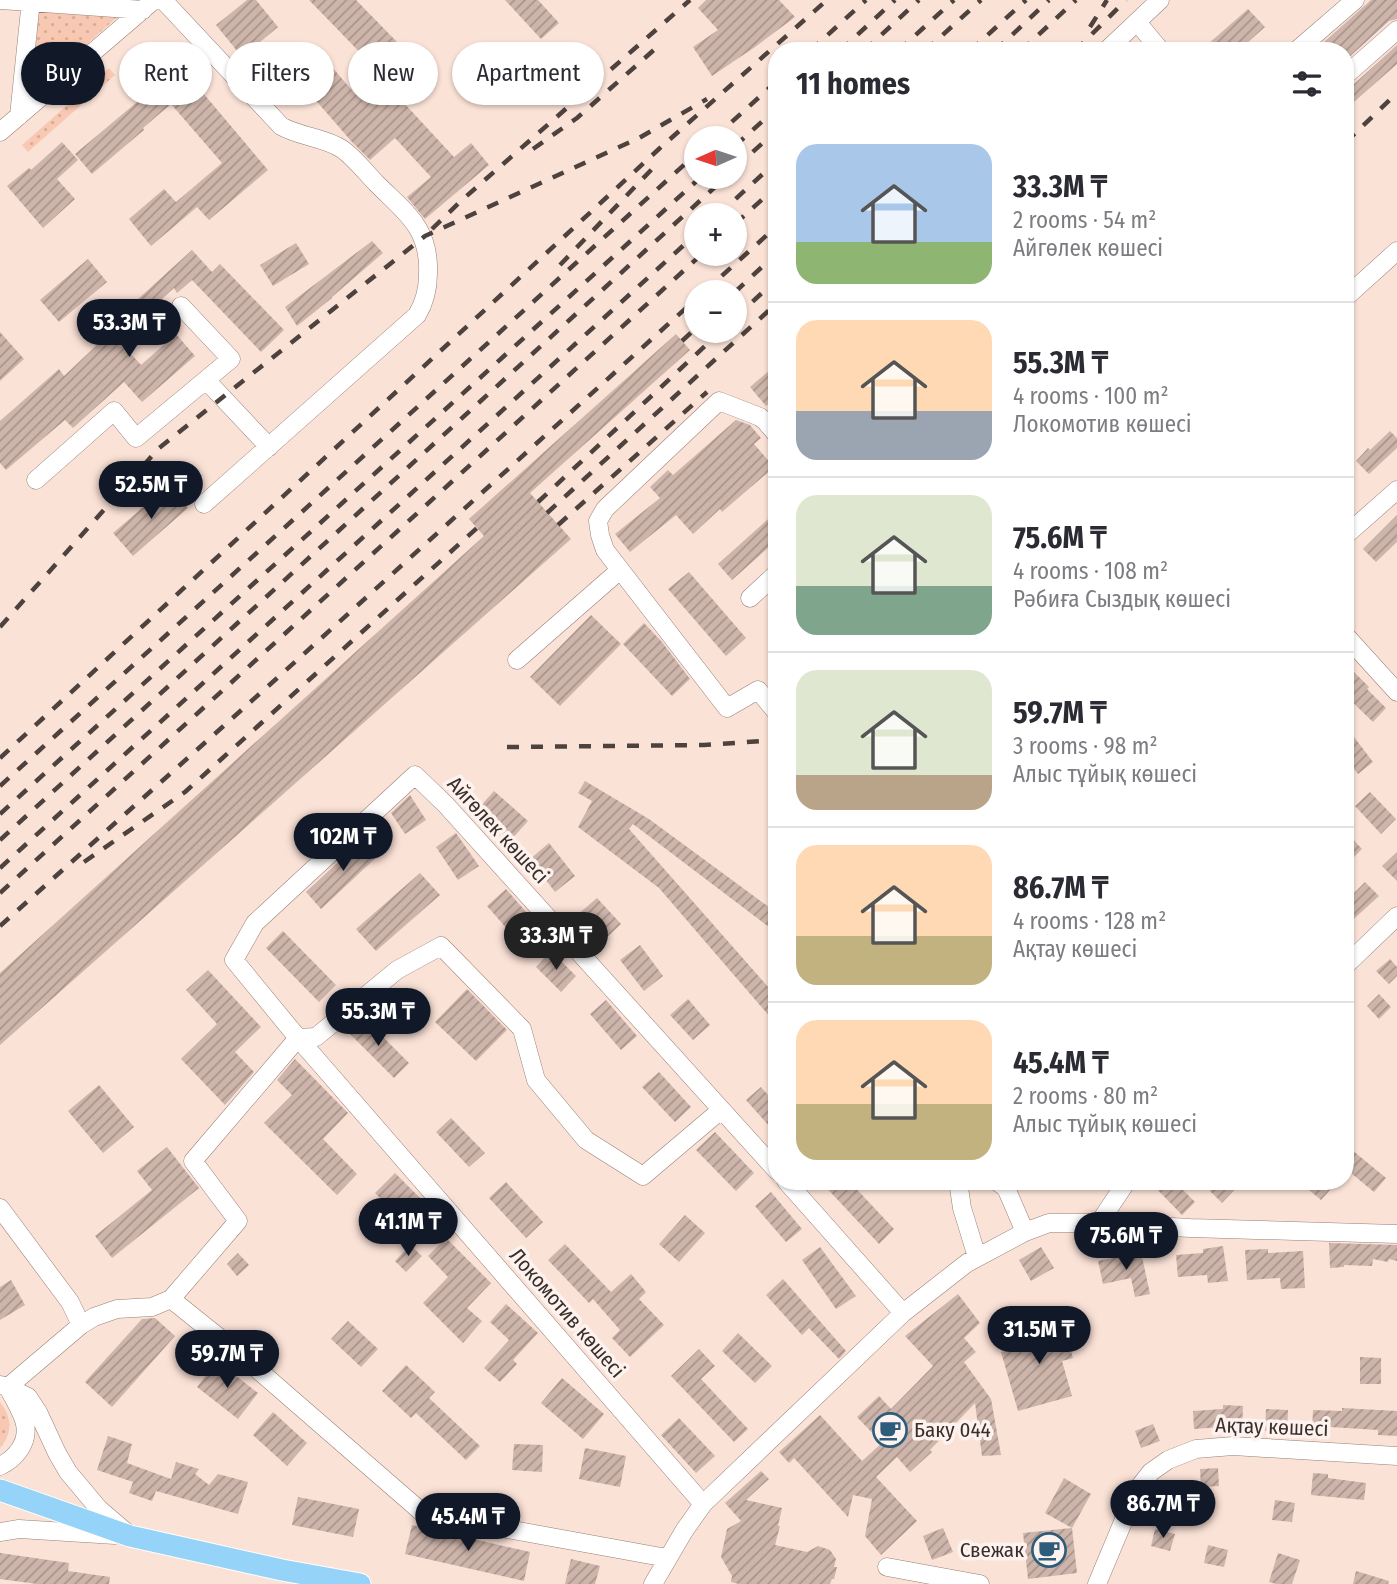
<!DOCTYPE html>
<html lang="en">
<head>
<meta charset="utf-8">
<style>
	body { margin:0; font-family:"Fira Sans Condensed",sans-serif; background:#f7f7f7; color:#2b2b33; height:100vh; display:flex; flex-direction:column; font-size:26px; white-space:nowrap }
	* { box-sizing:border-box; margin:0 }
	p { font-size:23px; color:#7c7c81 }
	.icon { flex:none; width:38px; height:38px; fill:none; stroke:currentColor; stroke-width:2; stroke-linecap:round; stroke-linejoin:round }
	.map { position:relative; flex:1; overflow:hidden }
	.drawer { position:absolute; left:768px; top:42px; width:586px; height:1148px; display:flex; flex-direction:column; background:#fff; border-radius:28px; box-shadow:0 2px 5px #0004 }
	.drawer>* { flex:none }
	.hud { position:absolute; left:21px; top:42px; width:642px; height:63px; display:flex; gap:14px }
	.needle { width:46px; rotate:267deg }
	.buttons { position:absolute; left:684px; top:126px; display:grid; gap:14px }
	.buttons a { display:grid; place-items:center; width:63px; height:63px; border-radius:50%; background:#fff; box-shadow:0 2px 5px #0004; font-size:35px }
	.price { position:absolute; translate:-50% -60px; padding:0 16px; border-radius:24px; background:#111827; color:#fff; font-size:23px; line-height:46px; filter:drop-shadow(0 2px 4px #0008) }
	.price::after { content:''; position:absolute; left:50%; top:42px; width:21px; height:16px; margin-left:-10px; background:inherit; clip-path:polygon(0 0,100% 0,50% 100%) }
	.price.current { background:#222; color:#fff }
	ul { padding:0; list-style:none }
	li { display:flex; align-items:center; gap:21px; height:175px; padding:0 28px }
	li+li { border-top:2px solid #e1e1e2 }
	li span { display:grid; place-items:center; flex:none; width:196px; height:140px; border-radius:21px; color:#555 }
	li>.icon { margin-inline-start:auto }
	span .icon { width:84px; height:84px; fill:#fffc; stroke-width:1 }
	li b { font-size:30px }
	h2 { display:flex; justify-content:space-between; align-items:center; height:84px; padding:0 28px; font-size:30px }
	.tag { padding:0 24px; border-radius:32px; background:#fff; box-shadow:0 2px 5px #0004; font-size:24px; line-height:63px }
	.tag.current { background:#111827; color:#fff }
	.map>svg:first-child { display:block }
</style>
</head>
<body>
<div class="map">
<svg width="1397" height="1584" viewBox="0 0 1397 1584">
	<defs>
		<pattern id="grass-dots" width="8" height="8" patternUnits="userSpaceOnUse" patternTransform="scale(1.75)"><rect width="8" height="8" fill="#f8c8b2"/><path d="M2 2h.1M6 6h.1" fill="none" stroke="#d5ac99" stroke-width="1.8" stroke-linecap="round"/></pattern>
		<pattern id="building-hatch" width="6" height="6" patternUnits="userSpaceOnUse" patternTransform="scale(1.75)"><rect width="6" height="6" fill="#ceb5ab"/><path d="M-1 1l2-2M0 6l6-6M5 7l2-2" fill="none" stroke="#a8948b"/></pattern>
	</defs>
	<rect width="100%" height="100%" fill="#fbe2d7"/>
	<path fill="url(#grass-dots)" d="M39,12l78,5 -88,79z
		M109,68l6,7 -87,77 -6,-7z
		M0,1402c12,15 13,31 0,46z"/>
	<path fill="url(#building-hatch)" d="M247,0h9l22,27 -36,30 -26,-32z
		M309,0h47l44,45 -24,24z
		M505,0h33l21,23 -18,16z
		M706,0h73l16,17 -40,30 -43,29 -19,-29 25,-17 -20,-22z
		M1371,0h26v19l-8,2 -43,39v-9h-32z
		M1248,9l17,18 -27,24h-38z
		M182,45l27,32 -11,10 70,83 -59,50 -12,-13 -46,39 -22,-27 35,-30 12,13 46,-39 -51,-59 -28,24 1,2 -52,44 -17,-20 68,-57 -9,-10z
		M1397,45v19l-51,45v-23l8,-2z
		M331,66l25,29 22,-20 76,82 17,-14 18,22 -64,54 -18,-22 24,-20 -36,-39 -25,22 -18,-18 -47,-54z
		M62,142l16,18 -21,19 18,20 -32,29 -36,-42 22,-18 2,2z
		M372,241l11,12 -51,44v1l-35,28 -12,-19z
		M296,243l13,21 -36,22 -13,-21z
		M192,250l20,22 8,-8 64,66 -23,22 -69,-72 -15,13 -3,-5 -19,17 4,5 -37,34 19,21 35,-31 19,22 -53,46 -18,-20 -51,46 -8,-8 -59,50 -6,-7v-42l59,-52 5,7 67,-63 -4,-4z
		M88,259l19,23 -48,40 -19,-22z
		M0,332l24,27 -24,22z
		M676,334l14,16 -160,143 41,46 -571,506v-72l484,-437 -15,-17z
		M777,364v33l-11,9 -16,-19z
		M736,420l14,5 11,13 -7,6 20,23 -52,45 -2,-3 -27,25 -17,-19 -46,37 -15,-18 45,-36 -10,-11 18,-17 5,5z
		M1390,431l7,7v10l-28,26 -13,-13 12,-13 2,2z
		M169,485l19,23 -55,48 -20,-23z
		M777,511v29l-45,40 -14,-16z
		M1397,515v27l-21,20 -13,-13z
		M689,572l57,66 -20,18 -58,-67z
		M591,615l30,29 -61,62 -30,-29z
		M644,623l18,19 28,37 -18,17 -49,-52z
		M1346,664l23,23 -2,2 19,19 -13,14 -27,-26z
		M1354,737l19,25 -15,12 -12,-15v-15z
		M585,781l64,38 128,94v20l-144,-109 -4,5 148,168v28l-118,-137 -81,-61 14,-26 -14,-8z
		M494,791l34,30 -17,19 -34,-30z
		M1370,792l26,27 -15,15 -26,-28z
		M410,795l16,25 -21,14 -14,-21z
		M1346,832l16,17 -16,16z
		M456,833l23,33 -21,14 -22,-33z
		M364,838l16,16 -59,55 -15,-17z
		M549,843l26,33 -20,16 -25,-33z
		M1397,852v29l-15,-15z
		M420,873l20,22 -64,56 -20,-22z
		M1365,882l14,14 -33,30v-25z
		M506,889l21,24 -19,17 -21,-24z
		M597,898l24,26 -20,19 -25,-27z
		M283,931l53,54 -17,17 -53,-54z
		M640,945l23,31 -19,15 -24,-31z
		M551,951l25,25 -15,16 -25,-25z
		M1390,959l7,8v9l-8,8 -13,-13z
		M208,970l53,57 -26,25 19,20 -29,33 -44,-46 36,-35 -31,-34z
		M467,989l40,41 -31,31 -41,-39z
		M1379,994l12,13 -12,12 -12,-13z
		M688,999l22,26 -17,15 -23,-25z
		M606,1000l31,36 -16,14 -31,-36z
		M363,1017l46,46 -15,15 -46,-46z
		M295,1059l53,54 -25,26 34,35 -20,21 -73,-72 28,-28 -15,-15z
		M659,1072l32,35 -16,15 -33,-35z
		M99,1085l35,42 -31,26 -35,-42z
		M761,1087l16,18v17l-6,6 -25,-28z
		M451,1118l34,35 -16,14 -33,-35z
		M715,1132l39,41 -18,18 -40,-41z
		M1346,1145l40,33 -12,14 -28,-23z
		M167,1147l32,41 -87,70 -17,-22 57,-46 -15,-19z
		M395,1173l41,41 -20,20 -41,-41z
		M820,1181h29l45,48 -15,15z
		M1149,1181h25l21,21 -13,13z
		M1220,1181h23l-21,22 -12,-12z
		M1316,1181h22l-17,19 -12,-10z
		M506,1182l37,40 -17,16 -37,-40z
		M771,1192l31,37 -16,13 -31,-36z
		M685,1215l20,18 -26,29 -20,-18z
		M446,1238l45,45 -24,25 15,13 -19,22 -40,-40 25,-26 -20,-21z
		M1329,1243l68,2v16l-8,-2 -1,3 -15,-3 -1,7 -28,-1v2l-14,1z
		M565,1244l46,48 20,-18 15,18 -7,7 25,26 -34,32 -18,-19 8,-8 -27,-31 -4,4 -41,-43z
		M410,1245l12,11 -16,16 -11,-11z
		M1223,1246l5,35 -20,2 -1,-8 -29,2 -2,-22 27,-2v-4z
		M820,1247l36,49 -20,13 -34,-49z
		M1041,1247l13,21 -23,13 -12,-21z
		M1268,1249v4l35,-2 2,37 -24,1 -1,-11 -33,2 -2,-30z
		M1141,1252l9,42 -15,3 -4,-19 -28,6 -5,-23z
		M238,1253l11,12 -12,11 -10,-12z
		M783,1279l63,72 -7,8 -30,-31 -7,7 -36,-40z
		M11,1280l14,25 -25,15v-33z
		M958,1294l22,29 -16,15 12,14 -12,10 27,37 10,56 -19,1 -7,-53 -45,47 2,2 -22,20 -13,-15 -21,20 41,44 -36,34 -16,-19 7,-37 -19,-4 -5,22 -54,-59 -5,5 -10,-11 41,-37 42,46 20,-18 -25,-26 22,-21 12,13 42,-43 -28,-30z
		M506,1304l32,29 -25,27 4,4 -17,18 -16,-14 25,-28 -19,-18z
		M155,1318l20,18 -63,71 -27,-25 57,-63z
		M1061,1318l12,40 -11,3 10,35 -54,15 -17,-59 25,-7 -5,-16z
		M348,1321l30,28 -17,18 -30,-28z
		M738,1333l34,33 -17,17 -33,-32z
		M699,1349l16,17 -14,13 47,50 -14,13 -63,-66z
		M1360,1357l21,1v26h-21z
		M217,1361l41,32 -20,26 -41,-32z
		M406,1365l29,27 -6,6 51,48 -14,14 -50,-47 -5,5 -29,-27z
		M562,1378l42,36 -21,25 -42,-36z
		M1223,1405l20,1 -1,23h-20v-2l-28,2 -1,-18 30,-2z
		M1342,1408l55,3v25l-19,-1v-5l-48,-3v3h-18l1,-20 29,1z
		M1266,1409l22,1 -1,22 -22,-1z
		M273,1412l34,31 -20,23 -34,-31z
		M679,1418l36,38 -19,17 -35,-38z
		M1153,1424l7,17 -19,7 -6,-17z
		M108,1436l24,8 -5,19 44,16 5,-17 23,7 -4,5 14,11 9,-11 30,8 -10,32 -82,-23 -4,10 -23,-8 4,-11 -36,-12z
		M514,1444l29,1 -1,27 -30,-2z
		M585,1448l41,8 -6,31 -41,-8z
		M1218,1468l1,18 -18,1 -1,-18z
		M761,1471l8,8 -23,21 36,8 -4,18h2l-5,19 32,7 11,-6 12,4 6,9 -2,8h3l-3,12h-2l-2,5h-91l-8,-2 1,-6 -11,-19 6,-28 14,-8 -16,-18z
		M1313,1473l15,1v4l38,5 -2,17 -53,-5z
		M1064,1478l27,16 -19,34 -27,-15z
		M298,1497l61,12 -6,28 -61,-12z
		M1275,1500l20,3 -3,19 -20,-2z
		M412,1525l118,27 -6,29 -119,-27z
		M943,1528l10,24 -21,8 -9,-24z
		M1072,1528l5,45 -49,6 -5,-46z
		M1155,1529l20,5 -5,17 -19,-5z
		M1208,1545l20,5 -4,17 -20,-4z
		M0,1553l69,10 -1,8 42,6 -1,7h-72l-37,-5z
		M1278,1553l22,7 -8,24h-16l-7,-2z
		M571,1559l29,7 -5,18h-30z
		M1356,1571l33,10 -1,3h-35z"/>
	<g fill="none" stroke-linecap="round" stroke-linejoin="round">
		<g stroke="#978076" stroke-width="19">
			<path id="minor" d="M0,0l143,10
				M163,0l118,126c19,11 43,11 61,23 13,9 24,24 35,35 29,29 53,44 51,90 0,15 -3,28 -11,41l-213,189
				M1137,22l24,29
				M1106,51l54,-51
				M1296,51l59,-51
				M1346,75l51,-45
				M19,116l12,-116
				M0,132l154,-132
				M1346,297l51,-46
				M206,380l63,67
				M777,435l-12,-14 -5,-4 -41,-16 -114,108 -7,12 2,14 5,15 122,158 31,-18 19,23
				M36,480l78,-69 22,27 95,-79 -50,-53
				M1346,535l51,-45
				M750,598l27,-25
				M1346,636l51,56
				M517,660l103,-90
				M1346,965l51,-49
				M786,1181l117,132
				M958,1181l4,27 15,49
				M996,1181l10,7 19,44
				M0,1208l70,94 11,23
				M1099,1223l28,-42
				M171,1299l71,57 182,158 243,44
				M0,1385l8,2 20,10 10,15 19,41 11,19 31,37 28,24
				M8,1387l73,-62 13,-8 23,-8 35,-2 19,-8 67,-78 -45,-60 105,-123 18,-1 81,-67 44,-24 81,83 14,51 50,60 57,36 78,-66
				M0,1466c15,-7 29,-23 25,-42 -2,-11 -12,-26 -17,-37
				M703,1504l-405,-466 -64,-78 21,-37 160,-148 31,30 331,366
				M0,1532l19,-3 96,6
				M887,1567l93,17
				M653,1584l31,-53 19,-27 200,-191 64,-50 58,-31 24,-9h50l91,5 207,6
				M1097,1584l39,-93 15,-19 17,-12 28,-11 37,-3 164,10"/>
		</g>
		<g stroke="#fff" stroke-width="23">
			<path id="major" d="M0,1490l130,46 152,34 78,14"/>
		</g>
		<use href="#minor" stroke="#fff" stroke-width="18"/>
		<use href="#major" stroke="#95d3f8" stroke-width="21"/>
		<path stroke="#4d423d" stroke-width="4.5" stroke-dasharray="12 12" stroke-linecap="butt" d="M1090,27l17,-27
			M810,51l56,-51
			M840,51l55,-51
			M864,51l55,-51
			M898,51l56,-51
			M925,51l56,-51
			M970,51l56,-51
			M995,51l54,-51
			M1021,51l55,-51
			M1075,51l51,-51
			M714,138l63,-57
			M1346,142l51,-49
			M735,146l42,-38
			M533,149l44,-31 78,-69
			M735,168l42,-38
			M718,215l59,-54
			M735,224l42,-38
			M432,229l30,-29 228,-200
			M560,265l92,-96
			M704,292l73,-66
			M735,292l42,-39
			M735,318l42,-39
			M682,341l14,-13
			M538,502l183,-171
			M547,513l230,-210
			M558,525l149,-133
			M0,627l159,-179 266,-212 214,-98 68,-39
			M507,747l197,-2 73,-5
			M0,758l660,-610 167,-148
			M0,786l696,-632
			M0,814l701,-637
			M0,840l726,-663
			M84,862l101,-70 292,-264
			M0,868l696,-634
			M0,893l702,-639
			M0,926l285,-255 411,-372"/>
	</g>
	<defs>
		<g id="cafe-ring" transform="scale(1.75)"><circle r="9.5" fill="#fdf2ee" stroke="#2e5d7c" stroke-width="1.5"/><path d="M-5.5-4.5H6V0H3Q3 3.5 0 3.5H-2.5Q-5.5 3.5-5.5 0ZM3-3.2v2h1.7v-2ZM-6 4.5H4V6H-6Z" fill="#2e5d7c"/></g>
	</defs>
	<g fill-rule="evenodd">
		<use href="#cafe-ring" x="890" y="1430"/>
		<use href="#cafe-ring" x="1049" y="1550"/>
	</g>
	<g text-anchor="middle" stroke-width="7" stroke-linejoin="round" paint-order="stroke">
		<g font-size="21" fill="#382e2a" stroke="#fdf2ee">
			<text transform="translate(498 830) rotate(47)" y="7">Айгөлек көшесі</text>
			<text transform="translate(567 1313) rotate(49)" y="7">Локомотив көшесі</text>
			<text transform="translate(1272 1427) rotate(2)" y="7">Ақтау көшесі</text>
		</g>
		<g font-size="21" fill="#382e2a" stroke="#fdf2ee" text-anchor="start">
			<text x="914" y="1437">Баку 044</text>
			<text x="1024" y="1557" text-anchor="end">Свежак</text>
		</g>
	</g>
</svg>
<div class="buttons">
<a><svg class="needle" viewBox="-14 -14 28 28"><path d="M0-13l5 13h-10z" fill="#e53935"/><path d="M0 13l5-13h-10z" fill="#7c7c81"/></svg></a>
<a>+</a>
<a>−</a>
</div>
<b class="price" style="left:129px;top:359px">53.3M ₸</b>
<b class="price" style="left:151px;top:521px">52.5M ₸</b>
<b class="price" style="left:343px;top:873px">102M ₸</b>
<b class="price current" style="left:556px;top:972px">33.3M ₸</b>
<b class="price" style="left:378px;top:1048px">55.3M ₸</b>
<b class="price" style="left:408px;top:1258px">41.1M ₸</b>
<b class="price" style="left:1126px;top:1272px">75.6M ₸</b>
<b class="price" style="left:1039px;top:1366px">31.5M ₸</b>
<b class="price" style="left:227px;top:1390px">59.7M ₸</b>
<b class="price" style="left:1163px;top:1540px">86.7M ₸</b>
<b class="price" style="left:468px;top:1553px">45.4M ₸</b>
<div class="hud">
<a class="tag current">Buy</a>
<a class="tag">Rent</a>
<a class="tag">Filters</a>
<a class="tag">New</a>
<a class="tag">Apartment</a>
</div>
<section class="drawer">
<h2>11 homes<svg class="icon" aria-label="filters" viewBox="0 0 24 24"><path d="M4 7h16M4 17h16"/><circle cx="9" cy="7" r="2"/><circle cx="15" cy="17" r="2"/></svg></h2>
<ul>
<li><span style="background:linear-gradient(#a9c7e8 70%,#8fb573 0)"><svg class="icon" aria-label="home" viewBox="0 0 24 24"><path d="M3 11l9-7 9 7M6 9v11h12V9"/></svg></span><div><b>33.3M ₸</b><p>2 rooms · 54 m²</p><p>Айгөлек көшесі</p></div></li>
<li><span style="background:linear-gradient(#ffd9b3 65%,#9aa5b1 0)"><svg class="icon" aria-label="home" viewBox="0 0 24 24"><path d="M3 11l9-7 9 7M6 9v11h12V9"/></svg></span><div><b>55.3M ₸</b><p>4 rooms · 100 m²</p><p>Локомотив көшесі</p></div></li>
<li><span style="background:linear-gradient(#dfe7d0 65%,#7fa58c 0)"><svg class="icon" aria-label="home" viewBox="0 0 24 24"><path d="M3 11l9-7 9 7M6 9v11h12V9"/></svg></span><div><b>75.6M ₸</b><p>4 rooms · 108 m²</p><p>Рәбиға Сыздық көшесі</p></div></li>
<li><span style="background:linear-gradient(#dfe7d0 75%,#b9a48a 0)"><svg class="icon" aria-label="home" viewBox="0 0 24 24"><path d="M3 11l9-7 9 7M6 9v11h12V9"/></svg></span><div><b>59.7M ₸</b><p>3 rooms · 98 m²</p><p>Алыс тұйық көшесі</p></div></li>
<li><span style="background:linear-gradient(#ffd9b3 65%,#c2b280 0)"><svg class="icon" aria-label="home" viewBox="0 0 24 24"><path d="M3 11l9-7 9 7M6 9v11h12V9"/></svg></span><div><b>86.7M ₸</b><p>4 rooms · 128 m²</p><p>Ақтау көшесі</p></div></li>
<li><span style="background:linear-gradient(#ffd9b3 60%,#c2b280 0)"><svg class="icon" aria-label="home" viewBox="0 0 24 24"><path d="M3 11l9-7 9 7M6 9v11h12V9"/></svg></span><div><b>45.4M ₸</b><p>2 rooms · 80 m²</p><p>Алыс тұйық көшесі</p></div></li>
</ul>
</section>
</div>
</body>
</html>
